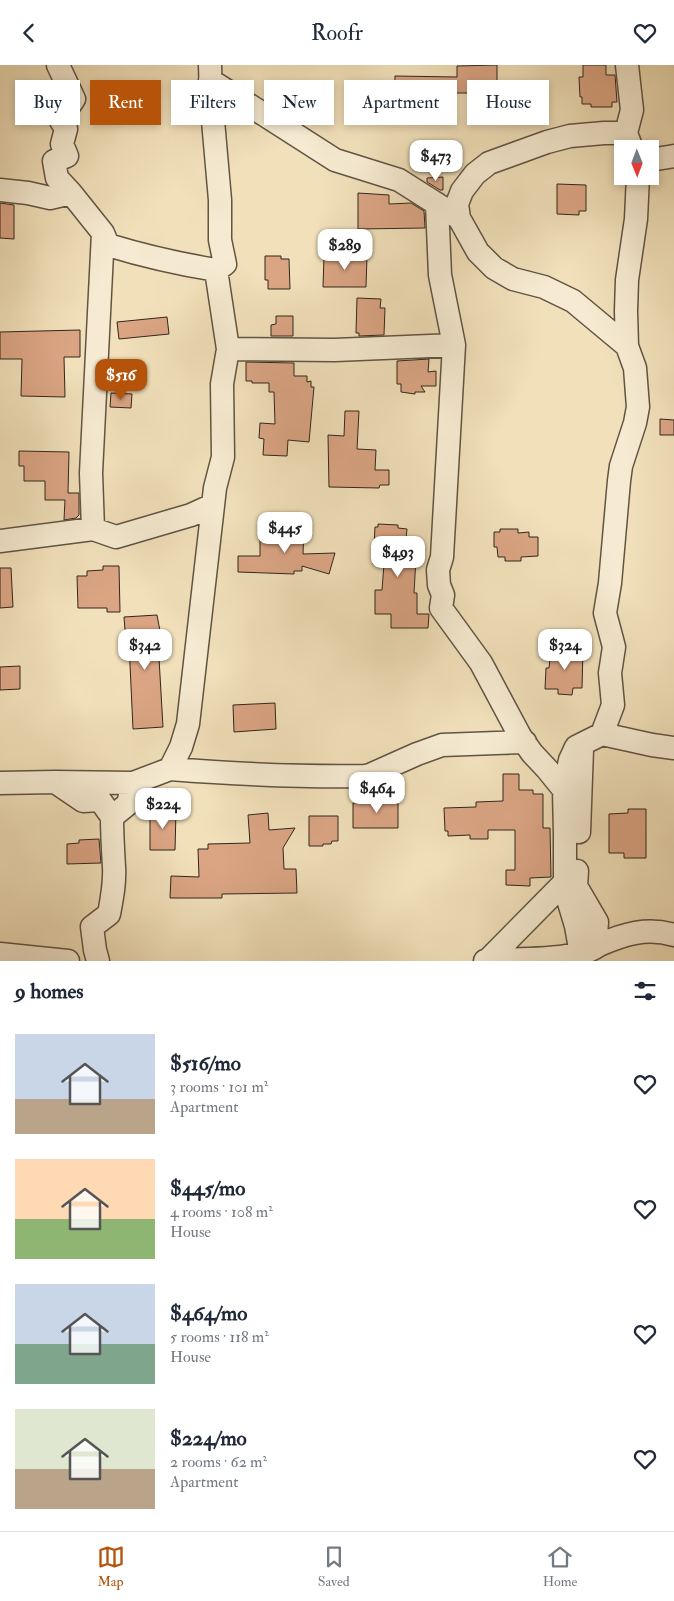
<!DOCTYPE html>
<html lang="en">
<head>
<meta charset="utf-8">
<style>
	body { margin:0; font-family:"IM FELL Double Pica",serif; background:#f2f2f3; color:#1f2937; height:100vh; display:flex; flex-direction:column; font-size:19px; white-space:nowrap }
	* { box-sizing:border-box; margin:0 }
	p { font-size:16px; color:#747a83 }
	.icon { flex:none; width:28px; height:28px; fill:none; stroke:currentColor; stroke-width:2; stroke-linecap:round; stroke-linejoin:round }
	.map { position:relative; height:896px; overflow:hidden }
	.details { display:flex; flex-direction:column; background:#fff; flex:1 }
	.details>* { flex:none }
	.top-card { position:absolute; left:15px; top:15px; width:645px; height:45px; display:flex; gap:10px }
	.needle { width:32px; rotate:179deg }
	.fabs { position:absolute; left:614px; top:75px; display:grid; gap:10px }
	.fabs a { display:grid; place-items:center; width:45px; height:45px; border-radius:0px; background:#fff; box-shadow:0 2px 8px #0003; font-size:25px }
	.price { position:absolute; translate:-50% -42px; padding:0 11px; border-radius:10px; background:#fff; color:#222; font-size:16px; line-height:32px; filter:drop-shadow(0 1px 2px #0008) }
	.price::after { content:''; position:absolute; left:50%; top:30px; width:15px; height:11px; margin-left:-8px; background:inherit; clip-path:polygon(0 0,100% 0,50% 100%) }
	.price.current { background:#b45309; color:#fff }
	ul { padding:0; list-style:none }
	li { display:flex; align-items:center; gap:15px; height:125px; padding:0 15px }
	li span { display:grid; place-items:center; flex:none; width:140px; height:100px; border-radius:0px; color:#555 }
	li>.icon { margin-inline-start:auto }
	span .icon { width:60px; height:60px; fill:#fffc; stroke-width:1 }
	li b { font-size:21px }
	h2 { display:flex; justify-content:space-between; align-items:center; height:60px; padding:0 15px; font-size:21px }
	.chip { padding:0 18px; border-radius:0px; background:#fff; box-shadow:0 2px 8px #0003; font-size:18px; line-height:45px }
	.chip.current { background:#b45309; color:#fff }
	header { display:flex; justify-content:space-between; align-items:center; height:65px; padding:0 15px; background:#fff; font-size:22px; font-weight:600 }
	.tab-bar { display:flex; justify-content:space-around; align-items:center; height:70px; border-top:1px solid #e0e1e3; background:#fff; font-size:14px; color:#747a83 }
	.tab-bar a { display:grid; justify-items:center; gap:2px }
	.tab-bar .current { color:#b45309 }
	.map>svg:first-child { display:block }
</style>
</head>
<body>
<header><svg class="icon" aria-label="back" viewBox="0 0 24 24"><path d="M15 5l-7 7 7 7"/></svg>Roofr<svg class="icon" aria-label="heart" viewBox="0 0 24 24"><path d="M12 20l-8-8c-3-5 5-10 8-4 3-6 11-1 8 4z"/></svg></header>
<div class="map">
<svg width="674" height="896" viewBox="0 0 674 896">
	<rect width="100%" height="100%" fill="#f1e0ba"/>
	<filter id="stains"><feTurbulence type="fractalNoise" baseFrequency=".004" numOctaves="4"/><feColorMatrix values="0 0 0 0 .2 0 0 0 0 .09 0 0 0 0 .02 0 0 0 .5 -.17"/></filter>
	<radialGradient id="worn" r=".72"><stop offset=".6" stop-color="#630" stop-opacity="0"/><stop offset="1" stop-color="#630" stop-opacity=".3"/></radialGradient>
	<path fill="#dba584" stroke="#31261c" d="M497,0v20h-4v8h-51v28l-34,-1v-9h-14l1,-35 62,1v-11z
		M583,0h23v10h9l2,27h-5v5h-21v-3h-9v-7h-2l-1,-20h4z
		M443,112v13h-3l-13,-8v-4z
		M557,119l29,1v26h-7v4l-22,-1z
		M358,128l31,2v9l22,-1 13,8 1,17 -67,1z
		M0,138l14,2v34l-14,-1z
		M265,191h16v3h8l1,30h-22v-9h-3z
		M324,191h43l-1,31h-43z
		M357,233l24,1 -1,9h5l-1,27 -25,1v-3h-3z
		M276,251h17v20h-22v-11l5,-1z
		M167,252l2,17 -50,5 -2,-17z
		M80,265v27h-16l1,40 -44,-1 1,-37h-22v-27z
		M429,294l-1,13 8,-1v15h-15l4,6h-10v2l-14,-2v-8h-4v-23z
		M246,297l48,1v13h13v6l4,-1v6h3l-5,55 -21,-2 -1,16 -24,-1 1,-16 -5,-1 1,-15 15,1 -1,-32h-5v-9h-17v-2h-6z
		M111,328l21,1 -1,14 -21,-1z
		M345,346h14l-2,38 19,1 -1,20h14v15h-9l-1,3 -50,-1 -1,-52 16,1z
		M660,354l14,1v15h-14z
		M19,386l50,1 -1,41h11v22l-3,3 -12,2 1,-20h-20v-19h-21v-15h-5z
		M270,459l34,1 -1,29 32,-1 -6,21 -27,-8v5h-8v3l-56,-2v-16h22v-17h9z
		M378,459l20,1v3l9,1 -1,10 11,1 -3,53h3v21h12l-1,14h-37v-14h-16v-24h7l2,-26h-11l2,-37h3z
		M500,464h18v4l11,-1v5h9v19l-17,1v4h-16v-4h-7l-1,-10h-3v-15h6z
		M103,501h16l1,46h-13v-4h-29l-1,-32h10v-5l16,-1z
		M0,503h11l2,39 -13,1z
		M157,550l3,16h-1v10h-1l5,86 -30,2 -4,-86h-3l-2,-26z
		M555,584l28,1 -1,38h-9l-1,7 -14,-1v-5h-13l1,-21h3l1,-9h5z
		M20,601v23l-20,1v-23z
		M275,638l1,26 -42,3 -1,-27z
		M503,709h16v16h14v4h10v34h7l1,49 -21,1v8l-24,-1v-15h9v-40h-27v9h-18v-4l-22,1v-5h-3l-1,-23 32,-1v-5l27,-1z
		M378,733h20v30h-45v-25h25z
		M628,744h18v49h-22v-5h-15v-39l19,-1z
		M150,746h26l-1,39h-25z
		M268,748l1,17 26,-2 -12,20 1,21h12l1,24 -75,1v4h-52l1,-22 28,1 -1,-28h10v-5l42,-1 -2,-28z
		M309,751h29v25h-6l-1,3h-8v2h-14z
		M99,774l2,24 -34,1v-20l12,-1v-3z"/>
	<g fill="none" stroke-linecap="round" stroke-linejoin="round">
		<g stroke="#615444" stroke-width="25">
			<path id="minor" d="M58,0l16,34 -14,20 6,10 -4,15 5,12 -13,5 3,17 14,15
				M627,0l5,45 -6,23 6,16
				M210,15l125,80 64,20 60,38 19,34 16,16 19,11 31,8 29,14 54,45
				M650,95l24,-4
				M0,125l28,3 22,5 21,-5 32,40 -12,240 2,56
				M437,139l3,71 14,70 -12,212 -4,13 1,15 4,10 -2,13 40,55 39,73 12,17 15,16 17,21
				M459,153l-2,-14 5,-13 13,-17 14,-11 58,-21 23,-6 34,-3h22
				M103,168l5,12c36,11 71,19 108,25
				M228,284l107,1 119,-5
				M0,476l93,-12 23,8 75,-22 22,-10
				M602,669l50,11 22,3
				M170,704c65,5 130,8 195,7l5,-1 47,-21 25,-9 83,-3
				M55,717l28,19 17,-1 12,17
				M0,718l55,-1 78,1
				M579,767l3,-83
				M577,806l-1,15 21,36 -2,25
				M0,889l68,7
				M581,889l-5,-28 -11,-37v-55l-1,-44 6,-30 6,-13 26,-13 11,-29 -3,-32 4,-26 -9,-34 5,-30 9,-102 2,-15 14,-43 3,-16 -3,-39 -8,-22 -1,-35 1,-31 9,-61 2,-43
				M98,896l-3,-11 -3,-23 17,-13c3,-16 6,-31 5,-47 -1,-17 -2,-33 -2,-50l16,-13 5,-21 37,-14 11,-22 7,-23 27,-236 8,-31 -1,-73 6,-35 -12,-79 9,-6 -5,-24v-40l-9,-102 -1,-33
				M485,896c31,-3 62,0 93,-7 7,-1 15,-5 21,-9 25,-11 48,-18 75,-10
				M487,896l78,-79"/>
		</g>
		<use href="#minor" stroke="#f6ebd2" stroke-width="22"/>
	</g>
	<rect width="100%" height="100%" filter="url(#stains)"/>
	<rect width="100%" height="100%" fill="url(#worn)"/>
</svg>
<div class="fabs">
<a><svg class="needle" viewBox="-14 -14 28 28"><path d="M0-13l5 13h-10z" fill="#e53935"/><path d="M0 13l5-13h-10z" fill="#747a83"/></svg></a>
</div>
<b class="price" style="left:436px;top:117px">$473</b>
<b class="price" style="left:345px;top:206px">$289</b>
<b class="price current" style="left:121px;top:336px">$516</b>
<b class="price" style="left:285px;top:489px">$445</b>
<b class="price" style="left:398px;top:513px">$493</b>
<b class="price" style="left:145px;top:606px">$342</b>
<b class="price" style="left:565px;top:606px">$324</b>
<b class="price" style="left:377px;top:749px">$464</b>
<b class="price" style="left:163px;top:765px">$224</b>
<div class="top-card">
<a class="chip">Buy</a>
<a class="chip current">Rent</a>
<a class="chip">Filters</a>
<a class="chip">New</a>
<a class="chip">Apartment</a>
<a class="chip">House</a>
</div>
</div>
<section class="details">
<h2>9 homes<svg class="icon" aria-label="filters" viewBox="0 0 24 24"><path d="M4 7h16M4 17h16"/><circle cx="9" cy="7" r="2"/><circle cx="15" cy="17" r="2"/></svg></h2>
<ul>
<li><span style="background:linear-gradient(#c9d6e8 65%,#b9a48a 0)"><svg class="icon" aria-label="home" viewBox="0 0 24 24"><path d="M3 11l9-7 9 7M6 9v11h12V9"/></svg></span><div><b>$516/mo</b><p>3 rooms · 101 m²</p><p>Apartment</p></div><svg class="icon" aria-label="heart" viewBox="0 0 24 24"><path d="M12 20l-8-8c-3-5 5-10 8-4 3-6 11-1 8 4z"/></svg></li>
<li><span style="background:linear-gradient(#ffd9b3 60%,#8fb573 0)"><svg class="icon" aria-label="home" viewBox="0 0 24 24"><path d="M3 11l9-7 9 7M6 9v11h12V9"/></svg></span><div><b>$445/mo</b><p>4 rooms · 108 m²</p><p>House</p></div><svg class="icon" aria-label="heart" viewBox="0 0 24 24"><path d="M12 20l-8-8c-3-5 5-10 8-4 3-6 11-1 8 4z"/></svg></li>
<li><span style="background:linear-gradient(#c9d6e8 60%,#7fa58c 0)"><svg class="icon" aria-label="home" viewBox="0 0 24 24"><path d="M3 11l9-7 9 7M6 9v11h12V9"/></svg></span><div><b>$464/mo</b><p>5 rooms · 118 m²</p><p>House</p></div><svg class="icon" aria-label="heart" viewBox="0 0 24 24"><path d="M12 20l-8-8c-3-5 5-10 8-4 3-6 11-1 8 4z"/></svg></li>
<li><span style="background:linear-gradient(#dfe7d0 60%,#b9a48a 0)"><svg class="icon" aria-label="home" viewBox="0 0 24 24"><path d="M3 11l9-7 9 7M6 9v11h12V9"/></svg></span><div><b>$224/mo</b><p>2 rooms · 62 m²</p><p>Apartment</p></div><svg class="icon" aria-label="heart" viewBox="0 0 24 24"><path d="M12 20l-8-8c-3-5 5-10 8-4 3-6 11-1 8 4z"/></svg></li>
</ul>
</section>
<nav class="tab-bar">
<a class="current"><svg class="icon" aria-label="map" viewBox="0 0 24 24"><path d="M3 6l6-2 6 2 6-2v14l-6 2-6-2-6 2zM9 4v14M15 6v14"/></svg>Map</a>
<a><svg class="icon" aria-label="saved" viewBox="0 0 24 24"><path d="M7 4h10v16l-5-4-5 4z"/></svg>Saved</a>
<a><svg class="icon" aria-label="home" viewBox="0 0 24 24"><path d="M3 11l9-7 9 7M6 9v11h12V9"/></svg>Home</a>
</nav>
</body>
</html>
